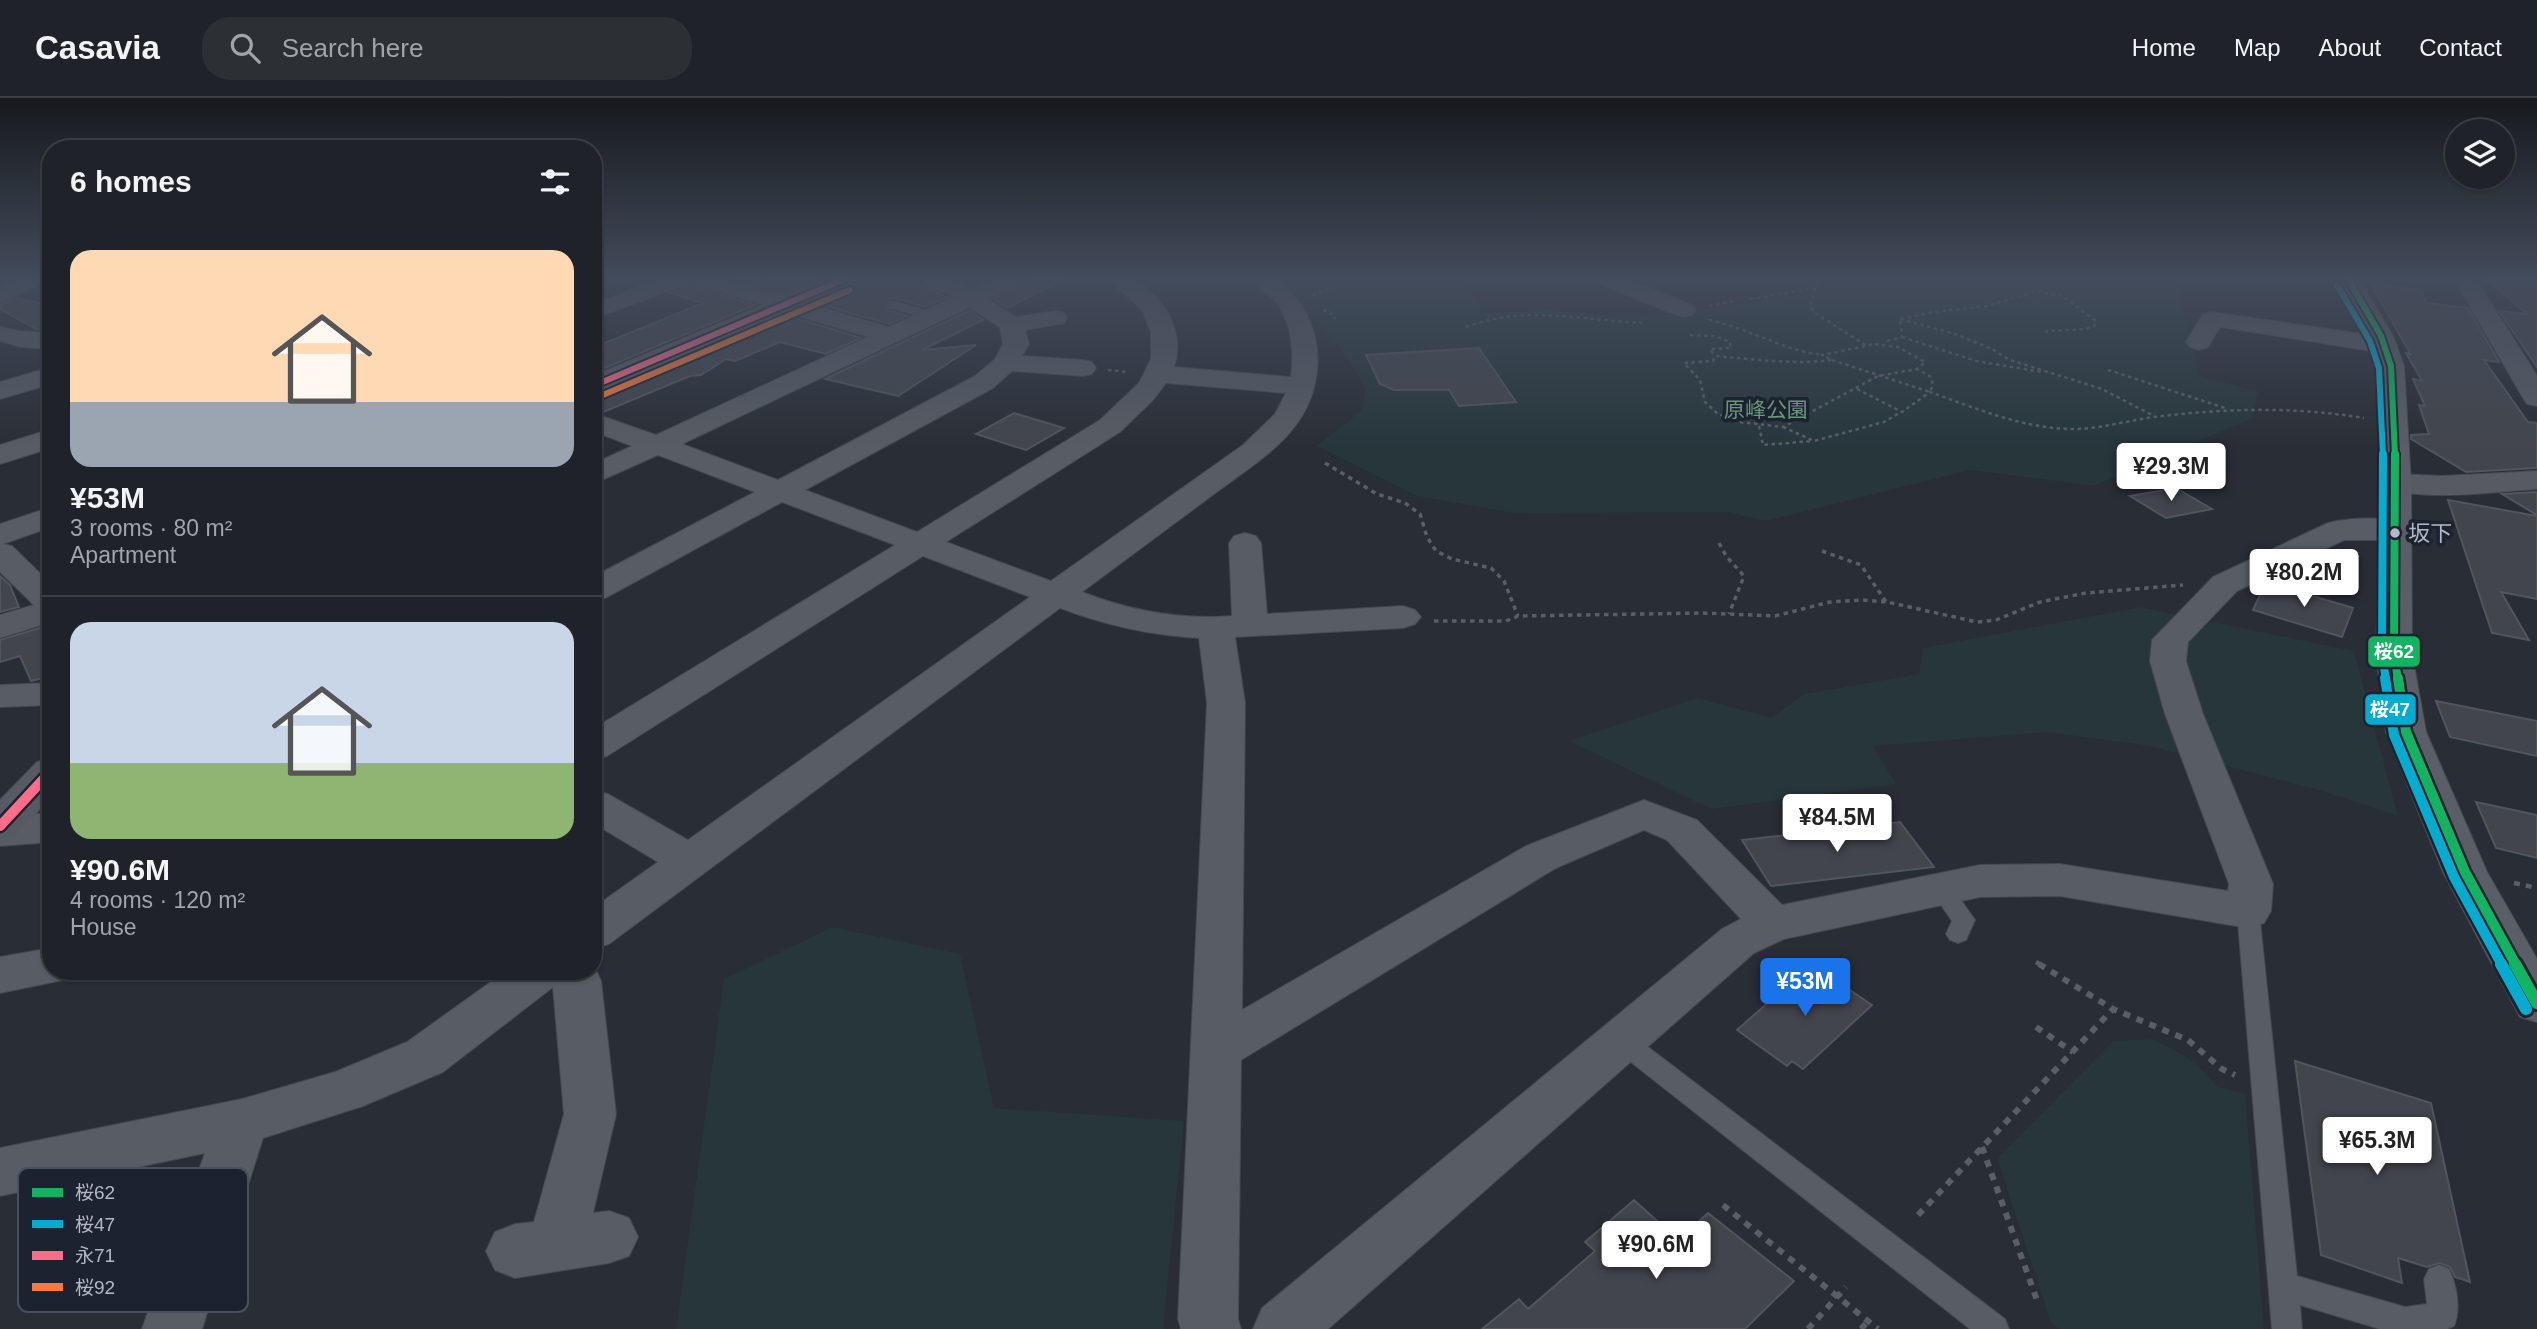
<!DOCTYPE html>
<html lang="en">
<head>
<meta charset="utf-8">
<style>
	body { margin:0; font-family:Helvetica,"Noto Sans JP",sans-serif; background:#2c2f34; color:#f1f3f6; height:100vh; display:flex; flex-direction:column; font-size:26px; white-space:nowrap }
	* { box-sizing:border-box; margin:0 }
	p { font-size:23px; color:#a1a4a8 }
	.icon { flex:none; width:38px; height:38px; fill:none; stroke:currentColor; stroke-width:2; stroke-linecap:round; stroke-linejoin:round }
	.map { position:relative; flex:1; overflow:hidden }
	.details { position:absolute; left:42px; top:42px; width:560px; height:840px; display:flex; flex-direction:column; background:#1f2228; border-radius:28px; box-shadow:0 2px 5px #0004,0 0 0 2px #3c3f45 }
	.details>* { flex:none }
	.controls { position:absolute; left:2445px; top:21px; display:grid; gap:14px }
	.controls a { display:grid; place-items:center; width:70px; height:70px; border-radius:50%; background:#1f2228; box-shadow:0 2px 5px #0004,0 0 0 2px #3c3f45; font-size:35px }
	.price { position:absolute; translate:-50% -60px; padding:0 16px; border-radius:7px; background:#fff; color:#222; font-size:23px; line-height:46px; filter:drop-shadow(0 2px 4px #0008) }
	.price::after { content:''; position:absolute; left:50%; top:42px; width:21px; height:16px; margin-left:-10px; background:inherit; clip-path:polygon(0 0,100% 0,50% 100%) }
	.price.current { background:#1a73e8; color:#fff }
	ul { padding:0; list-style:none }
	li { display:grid; align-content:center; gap:14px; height:371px; padding:0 28px }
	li+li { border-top:2px solid #3c3f45 }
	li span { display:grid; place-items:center; height:217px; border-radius:21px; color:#555 }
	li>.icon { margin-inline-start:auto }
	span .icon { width:126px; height:126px; fill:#fffc; stroke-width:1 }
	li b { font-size:30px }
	h2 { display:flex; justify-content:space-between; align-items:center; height:84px; padding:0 28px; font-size:30px }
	header { display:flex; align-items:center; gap:42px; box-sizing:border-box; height:98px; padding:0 35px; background:#1f2228; border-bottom:2px solid #3c3f45 }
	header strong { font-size:33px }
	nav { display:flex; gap:38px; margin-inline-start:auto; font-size:24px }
	.search { width:490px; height:63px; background:#2c2f34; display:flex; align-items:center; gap:18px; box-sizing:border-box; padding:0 24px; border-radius:28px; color:#a1a4a8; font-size:26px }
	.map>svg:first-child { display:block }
</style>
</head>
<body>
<header>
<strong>Casavia</strong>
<div class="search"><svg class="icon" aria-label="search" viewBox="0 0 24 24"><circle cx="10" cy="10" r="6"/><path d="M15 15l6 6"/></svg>Search here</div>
<nav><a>Home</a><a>Map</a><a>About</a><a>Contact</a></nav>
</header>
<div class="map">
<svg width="2537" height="1231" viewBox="0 0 2537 1231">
	<rect width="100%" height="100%" fill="#292d35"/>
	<path fill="#26363b" d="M1279,181h101c13,4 64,0 82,0l22,34 68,-3 66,8 57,-4 148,-24 7,-11h351v25l18,72 59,15 -5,27 -159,68 -124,-16 -203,51 -39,-9 -214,1 -97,-17 -100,-50 44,-35 5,-22 -21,-35z
		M2140,509l214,44 44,165 -79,-26 -169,-44 -103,-14 -174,14 23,38 -185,25 -142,-68 129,-43 74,20 32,-24 115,-20 4,-26z
		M832,829l128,27 34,154 190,13 -21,208h-487l48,-350z
		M2152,941c28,13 46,23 65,48l28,6 19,236h-205l-8,-6 -54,-165 116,-117z"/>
	<path fill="#42454c" stroke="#51555d" stroke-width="2" d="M732,181h86l-35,15z
		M1026,181h39l-58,29 -13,-9 27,-13z
		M2486,181h51v88l-38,-56 28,3z
		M894,183l29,5 24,11 -22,10 -30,-9 -6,1 -1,11 19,6 -18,8 -74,-21 42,-20z
		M2371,186l50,6 5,13 42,5 31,54 -15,-2 44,62 9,1v45l-71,4 -55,-33v-4l18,-1 -10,-29 6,1 -12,-27 9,2 -16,-28 4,1 -3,-6z
		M690,188l65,19 -162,68v-25l110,-45 -33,-10z
		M17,200l34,8v24l-15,-1 -36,-20v-4z
		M970,212l13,10 -61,30 54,-5 -78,51 -73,-17z
		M786,217l75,23 -35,16 -46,-12 -45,19 -9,-2 -25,16 -11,1 -89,37 -8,-2v-15z
		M1479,250l37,54 -57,4 -10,-16h-55l-14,-6 -14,-29z
		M1014,315l50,15 -38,22 -50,-16z
		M2176,390l36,21 -46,9 -36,-22z
		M2537,394v23l-35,-21 17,-1z
		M2448,402l89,16v83l-36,-7 28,48 -37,-7z
		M0,478l10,9 9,22 -19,5z
		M2266,484l87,26 -11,29 -89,-27z
		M43,529l8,17v32l-20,5 -11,-25 -20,6v-22z
		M2436,603l101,20v35l-87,-19z
		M2476,704l61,13v43l-41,-10z
		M1900,724l34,45 -163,19 -29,-46z
		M1812,866l60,41 -69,64 -11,-8 -5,5 -50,-36z
		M2295,963l136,42 39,179 -15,-5 -5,-10 -10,-4 -13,4 -29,-9 4,25 -81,-28z
		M1634,1102l44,40 30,-27 86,68 -49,48h-263l37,-30 9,10 67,-58 -10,-9z"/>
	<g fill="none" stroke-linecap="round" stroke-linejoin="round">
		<g stroke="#45484f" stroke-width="2">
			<path id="lane" d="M1723,181h24c-5,5 -19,5 -24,0z
				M894,203l41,12 2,3 -6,4 -41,-12v-6z
				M1941,783l8,2 26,37 -9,20 -8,3 -8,-3 -4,-6 6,-13 -22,-32 3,-6z
				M2248,805l8,2 3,6 38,365 108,31 22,-3 -3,-25 5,-10 10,-4 10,4c8,17 12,41 5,57l-7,3h-67l-80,-24 2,24h-30l-35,-418 3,-6z
				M1622,933l9,3 374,285 4,10h-39l-357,-281 -4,-7 4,-7z"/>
		</g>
		<g stroke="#45484f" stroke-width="2">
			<path id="street" d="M15,181h29l-3,5 -41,19v-16z
				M660,181h63l166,48 64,-30 -28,-13 -3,-5h29l21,10 21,-10h30l-3,5 -31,15 27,18 39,-6 9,2 3,5 -3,5 -39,7 4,14 -7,12 61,4 9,2 4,6 -4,6 -9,2 -71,-5 -19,17 -188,102 112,42 183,-112 39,-37 12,-24v-27l-9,-22 -34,-31h27c29,19 51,53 39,88l117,10c3,-25 1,-54 -15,-75 -7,-9 -18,-14 -24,-23h25c47,36 53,100 19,146 -21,28 -54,48 -82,69 -44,33 -88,65 -132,98 49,19 97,28 150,24l-3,-73 5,-7 11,-3 11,3 5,7 6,71 136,-8 12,4 6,7 -6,7 -12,4 -168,9 10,66 -3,307 284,-164 118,-46 53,20 85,85 198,-40 80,-1 168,27 1,-7 -64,-170 -15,-53 2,-21 61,-63 115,-54c23,-6 56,-6 79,0l5,7 -5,7 -11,3h-52l-107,51 -49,51 -2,19 17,53 70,170 -2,27 -7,12 -16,5 -188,-32 -80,1 -196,42 -30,14 -426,376h-75l9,-21 460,-379 19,-10 -74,-79 -23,-10 -88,38 -315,192 -3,259 3,10h-60l-3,-10 29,-616 -8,-65c-49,-3 -92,-12 -139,-30l-451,336 -16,5v-41l65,-46 -65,-39v-33l15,4 80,46 342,-243 -107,-41 -316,200 -14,4v-31l302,-184 -113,-43 -177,96 -12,3v-24l162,-85 -97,-37 -65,29v-20l39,-18 -39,-15v-18l63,22 212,-98 -178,-54 -97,36v-15zM970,209l30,21 3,16 -8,15 -20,17 -197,104 -96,-36zM1166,285l120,10 -11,21 -32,31 -192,136 -105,-39 174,-110 32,-31z
				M1597,181h31l64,26 4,5 -4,5 -8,2 -8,-2 -76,-31z
				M2454,181h22l61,97v30l-10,-2 -4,-6z
				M2212,214l172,25 9,3 4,5 -4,5 -9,3 -164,-26 -12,20 -9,3 -9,-3 -4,-5 17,-28z
				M0,229l20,4 31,2v16l-31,-2 -20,-6z
				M51,269v17l-51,15v-17z
				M51,331v19l-51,16v-19z
				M51,409v20l-48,17 9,2 39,38v29l-12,-3 -39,-38v-48z
				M51,585v22l-51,2v-22z
				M51,715v29l-51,4v-30z
				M51,850v23h21l-4,8 -68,14v-36z
				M593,866l8,17 15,133 -23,99 16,-2 20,7 9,19 -9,19 -20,7 -94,15 -20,-8 -9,-19 9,-19 20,-8 19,-2 30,-108 -11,-127 -110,85 -80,34 -100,32 -61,191h-60l63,-176 -205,43v-48l242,-49 93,-27 72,-30 99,-71h87z"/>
		</g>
		<g stroke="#45484f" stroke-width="2">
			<path id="secondary" d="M825,181h31l-3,5 -260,110v-18z
				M2537,373v18c-49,3 -104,12 -152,0l-4,-6 4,-6 11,-3 47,2z
				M51,502v22l-51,16v-23z
				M51,660v39l-36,39 -15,4v-40l37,-38z"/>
		</g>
		<g stroke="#464a52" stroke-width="2">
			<path id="primary" d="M2337,181h22l34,57 11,30 7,117 1,171 14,78 61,140 50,87v63l-17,-5 -77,-145 -57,-140 -10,-78 5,-171 -3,-117 -9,-30z"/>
		</g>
		<path stroke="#5a5f66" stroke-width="2.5" stroke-dasharray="3.5 3.5" stroke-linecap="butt" d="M1816,190l-6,18 5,7 50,32
			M1313,198l20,-9
			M1750,201l66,-11 3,-9
			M1709,208l26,-5
			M1323,212l7,2 5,7
			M1900,221l55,15 35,14 20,12 92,29 52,27
			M1901,221l32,-7 54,-6 49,-15 26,5 34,25 -2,5 -8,3 -39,2 -2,6
			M1709,222c39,8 73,30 113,35
			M1466,229c59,-23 118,-6 179,-4
			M1690,237l24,1 16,6 1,6 -21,1 5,7
			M1902,239l74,24 66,11
			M1887,243l15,-4 -2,-18
			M1875,246l23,3 27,15 -8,7 -39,7 -95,51 -43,-5 -22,-8 -13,-12 -5,-22 -16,-17 29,-2 2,-5c39,3 78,9 117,4l-10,-5z
			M1832,262l98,32 3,-7 -2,-8 -14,-8
			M1108,272l19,2
			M2108,272l120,39
			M1857,291l45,23 28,-20c45,16 89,35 138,37 32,1 63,-10 95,-13 67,-8 134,-9 201,2
			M1759,328l4,19 50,-4
			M1783,329l31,14 70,-19 17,-10"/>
		<path stroke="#5a5f66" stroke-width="3.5" stroke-dasharray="4.5 4.5" stroke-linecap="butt" d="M1325,365l52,31 28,9 15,11 7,23 9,14 16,8 39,9 13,13 14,35
			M1719,445l7,13 18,20 -15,38
			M1822,453l39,14 25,37
			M1434,523h72l12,-5 185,-3 72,3 55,-14 32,-2 25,2 90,20 19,-2 44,-18 46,-9 97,-8"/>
		<path stroke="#5a5f66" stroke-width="4.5" stroke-dasharray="6 6" stroke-linecap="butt" d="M2514,785l23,5
			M2036,864l5,3"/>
		<path stroke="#5a5f66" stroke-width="6" stroke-dasharray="7 7" stroke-linecap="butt" d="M2039,866l74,45 75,31 34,29 13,6
			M2036,929l37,25
			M1982,1049l56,156
			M1723,1107l155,124
			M1918,1117l195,-206
			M1808,1231l38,-42
			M1861,1231l7,-8"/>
		<use href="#lane" fill="#585c64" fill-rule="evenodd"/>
		<use href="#street" fill="#585c64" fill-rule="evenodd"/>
		<use href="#secondary" fill="#575a62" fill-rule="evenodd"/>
		<use href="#primary" fill="#5a5e66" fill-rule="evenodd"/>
		<g stroke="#1c2230" stroke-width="10">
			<path id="bus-1-far3" d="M2348,181l33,57 10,30 4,90"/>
		</g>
		<g stroke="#1c2230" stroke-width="12">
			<path id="bus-1-far2" d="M2395,356l-1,200 4,26"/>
		</g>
		<g stroke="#1c2230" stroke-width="15">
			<path id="bus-1-far1" d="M2398,580l8,54 59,140 51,93"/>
		</g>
		<g stroke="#1c2230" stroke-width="18">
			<path id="bus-1" d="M2515,866l22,39"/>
		</g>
		<g stroke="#1c2230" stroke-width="10">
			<path id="bus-2-far3" d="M2337,187l33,56 9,27 4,88"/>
		</g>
		<g stroke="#1c2230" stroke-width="12">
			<path id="bus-2-far2" d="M2383,356l-1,201 4,25"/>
		</g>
		<g stroke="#1c2230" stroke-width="15">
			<path id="bus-2-far1" d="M2385,580l9,57 60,142 48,88"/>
		</g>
		<g stroke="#1c2230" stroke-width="18">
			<path id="bus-2" d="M2501,866l25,45"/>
		</g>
		<g stroke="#1c2230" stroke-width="10">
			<path id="bus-3-far1" d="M593,288l252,-107"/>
		</g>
		<g stroke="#1c2230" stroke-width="15">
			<path id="bus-3" d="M0,728l51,-55"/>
		</g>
		<g stroke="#1c2230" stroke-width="10">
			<path id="bus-4" d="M598,299l252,-107"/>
		</g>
		<use href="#bus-1-far3" stroke="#13b361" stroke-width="6"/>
		<use href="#bus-1-far2" stroke="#13b361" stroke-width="8"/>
		<use href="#bus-1-far1" stroke="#13b361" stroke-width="10"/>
		<use href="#bus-1" stroke="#13b361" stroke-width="12"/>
		<use href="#bus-2-far3" stroke="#06acd0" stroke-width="6"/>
		<use href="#bus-2-far2" stroke="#06acd0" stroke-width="8"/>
		<use href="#bus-2-far1" stroke="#06acd0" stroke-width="10"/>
		<use href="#bus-2" stroke="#06acd0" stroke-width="12"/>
		<use href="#bus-3-far1" stroke="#fb6d88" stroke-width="6"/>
		<use href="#bus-3" stroke="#fb6d88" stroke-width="10"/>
		<use href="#bus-4" stroke="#f6793e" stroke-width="6"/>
	</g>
	<linearGradient id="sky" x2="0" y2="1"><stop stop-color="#17191d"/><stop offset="0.51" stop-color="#434c5c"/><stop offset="1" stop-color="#434c5c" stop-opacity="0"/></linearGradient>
	<rect width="2537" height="353" fill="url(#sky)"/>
	<circle fill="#b2b8c7" stroke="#1c2230" stroke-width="2.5" cx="2395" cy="435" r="6"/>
	<g text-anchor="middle" stroke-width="7" stroke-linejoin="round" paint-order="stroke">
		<g font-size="21" fill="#699878" stroke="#1c2230">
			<text x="1766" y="319">原峰公園</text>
		</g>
		<g font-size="22" fill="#b2b8c7" stroke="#1c2230" text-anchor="start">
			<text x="2408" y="443">坂下</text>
		</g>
	</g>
	<rect x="18" y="1070" width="230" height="144" rx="10" fill="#1c2230" stroke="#494f5d" stroke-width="2"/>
	<rect x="32" y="1090" width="31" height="9" fill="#13b361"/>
	<rect x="32" y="1122" width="31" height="8" fill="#06acd0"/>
	<rect x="32" y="1153" width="31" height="9" fill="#fb6d88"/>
	<rect x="32" y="1185" width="31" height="8" fill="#f6793e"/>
	<g font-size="19" fill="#b2b8c7">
		<text x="75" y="1101">桜62</text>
		<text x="75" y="1133">桜47</text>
		<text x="75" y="1164">永71</text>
		<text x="75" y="1196">桜92</text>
	</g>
	<g stroke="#1c2230" stroke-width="2.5">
		<rect x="2367" y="537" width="54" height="33" rx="7" fill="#13b361"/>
		<rect x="2364" y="595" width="53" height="33" rx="7" fill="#06acd0"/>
	</g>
	<g font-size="19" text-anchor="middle" font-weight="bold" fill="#fff">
		<text x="2394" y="560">桜62</text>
		<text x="2390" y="618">桜47</text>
	</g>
</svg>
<div class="controls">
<a><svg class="icon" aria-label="layers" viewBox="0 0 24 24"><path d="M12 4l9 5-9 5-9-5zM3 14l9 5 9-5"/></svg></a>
</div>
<b class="price" style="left:2171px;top:405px">¥29.3M</b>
<b class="price" style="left:2304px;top:511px">¥80.2M</b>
<b class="price" style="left:1837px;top:756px">¥84.5M</b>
<b class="price current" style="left:1805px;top:920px">¥53M</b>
<b class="price" style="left:2377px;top:1079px">¥65.3M</b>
<b class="price" style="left:1656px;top:1183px">¥90.6M</b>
<section class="details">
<h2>6 homes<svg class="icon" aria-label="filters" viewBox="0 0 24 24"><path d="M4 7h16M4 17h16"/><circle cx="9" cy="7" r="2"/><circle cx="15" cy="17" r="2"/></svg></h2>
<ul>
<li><span style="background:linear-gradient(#ffd9b3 70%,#9aa5b1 0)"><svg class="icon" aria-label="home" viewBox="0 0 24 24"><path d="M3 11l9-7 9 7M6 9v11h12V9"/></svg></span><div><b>¥53M</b><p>3 rooms · 80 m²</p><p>Apartment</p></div></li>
<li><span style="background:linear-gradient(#c9d6e8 65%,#8fb573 0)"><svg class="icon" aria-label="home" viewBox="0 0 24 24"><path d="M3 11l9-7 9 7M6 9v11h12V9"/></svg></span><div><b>¥90.6M</b><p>4 rooms · 120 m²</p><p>House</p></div></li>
</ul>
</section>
</div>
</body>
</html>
